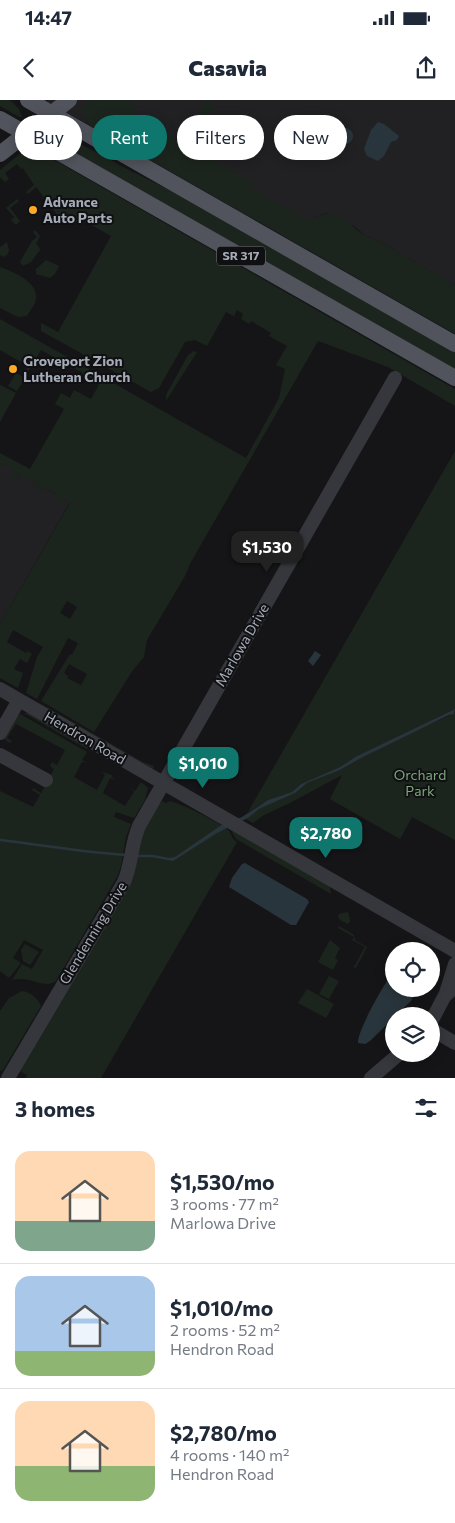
<!DOCTYPE html>
<html lang="en">
<head>
<meta charset="utf-8">
<style>
	body { margin:0; font-family:Commissioner,sans-serif; background:#f2f2f3; color:#1f2937; height:100vh; display:flex; flex-direction:column; font-size:19px; white-space:nowrap }
	* { box-sizing:border-box; margin:0 }
	p { font-size:16px; color:#747a83 }
	.icon { flex:none; width:28px; height:28px; fill:none; stroke:currentColor; stroke-width:2; stroke-linecap:round; stroke-linejoin:round }
	.map { position:relative; height:978px; overflow:hidden }
	.side { display:flex; flex-direction:column; background:#fff; flex:1 }
	.side>* { flex:none }
	.top-card { position:absolute; left:15px; top:15px; width:425px; height:45px; display:flex; gap:10px }
	.fabs { position:absolute; left:385px; top:842px; display:grid; gap:10px }
	.fabs a { display:grid; place-items:center; width:55px; height:55px; border-radius:50%; background:#fff; box-shadow:0 2px 12px #0003; font-size:25px }
	.price { position:absolute; translate:-50% -42px; padding:0 11px; border-radius:10px; background:#0f766e; color:#fff; font-size:16px; line-height:32px; filter:drop-shadow(0 1px 2px #0008) }
	.price::after { content:''; position:absolute; left:50%; top:30px; width:15px; height:11px; margin-left:-8px; background:inherit; clip-path:polygon(0 0,100% 0,50% 100%) }
	.price.selected { background:#222; color:#fff }
	ul { padding:0; list-style:none }
	li { display:flex; align-items:center; gap:15px; height:125px; padding:0 15px }
	li+li { border-top:1px solid #e0e1e3 }
	li span { display:grid; place-items:center; flex:none; width:140px; height:100px; border-radius:15px; color:#555 }
	li>.icon { margin-inline-start:auto }
	span .icon { width:60px; height:60px; fill:#fffc; stroke-width:1 }
	li b { font-size:21px }
	h2 { display:flex; justify-content:space-between; align-items:center; height:60px; padding:0 15px; font-size:21px }
	.pill { padding:0 18px; border-radius:22px; background:#fff; box-shadow:0 2px 12px #0003; font-size:18px; line-height:45px }
	.pill.selected { background:#0f766e; color:#fff }
	.status { display:flex; justify-content:space-between; align-items:center; height:35px; padding:0 25px; background:#fff; direction:ltr }
	.status svg { height:14px; fill:currentColor }
	header { display:flex; justify-content:space-between; align-items:center; height:65px; padding:0 15px; background:#fff; font-size:22px; font-weight:800 }
	.map>svg:first-child { display:block }
</style>
</head>
<body>
<div class="status"><b>14:47</b><svg viewBox="0 0 49 12"><path d="M0 12V9h3v3zM5 12V6h3v6zM10 12V3h3v9zM15 12V0h3v12zM26 1h20v11H26zM47 4h2v5h-2z"/></svg></div>
<header><svg class="icon" aria-label="back" viewBox="0 0 24 24"><path d="M15 5l-7 7 7 7"/></svg>Casavia<svg class="icon" aria-label="share" viewBox="0 0 24 24"><path d="M12 15V3M7 8l5-5 5 5M5 13v7h14v-7"/></svg></header>
<div class="map">
<svg width="455" height="978" viewBox="0 0 455 978">
	<rect width="100%" height="100%" fill="#151517"/>
	<path fill="#212124" d="M45,0h410v185l-82,-47 -7,-2 -12,-10 -28,-13 -18,7h-4l-10,-9 -13,-5 -16,-9 -20,17z
		M2,363l13,8 1,8 3,-6 20,12 -3,7 6,-5 17,9 -4,6 9,-3 6,3 -70,122v-158z"/>
	<path fill="#1c251d" fill-rule="evenodd" d="M0,0h10l9,9 3,8h-3l-19,-11z
		M87,0h42v3l8,1 -4,10 60,34 1,4 8,5 6,-11 6,4 6,-9 3,2 -9,17 40,23 -2,5 5,5 2,-3c14,17 36,16 45,30 10,0 18,-8 27,-6 18,3 26,21 42,24l74,42 8,5v49l-367,-210 -6,-14z
		M206,0l5,2 3,5 -6,14 -11,-5z
		M59,34h3l67,36 53,26 273,156v20l-378,-217 -14,-12z
		M30,50v8l2,-2 1,-5 16,6 406,232v17l-67,-39 -70,-26 -127,221 -6,14 -38,64 -3,17 -11,13 -39,62 -53,-31 29,-47 2,1 6,-12 -10,-5 -31,61 -11,-6 11,-36 6,-10 -30,-17 -6,12 19,11 1,-2 5,3 -5,9 -7,-4 -6,10 9,4 -5,15 -18,-10v-54l70,-121 -6,-4 -5,7 -3,-2 -1,-2 4,-6 -17,-9 -3,5 -3,1 -1,-2 4,-6 -20,-11 -4,6 -3,-1 -1,-2 3,-6 -12,-8 -2,3v-13l30,16 34,-60 -9,-5 6,-11 9,5 4,-8 17,9 8,-14 -17,-10 1,-2 -42,-23 -15,25h-2l4,-9 -28,-16v-31l246,139 33,-60 6,-29 -9,-4 11,-19 -18,-10 2,-3 -20,-12 -2,3 -8,-5 2,-5 -6,-4 -3,6 -8,-4 -19,34 -12,-6 -10,2 -26,46 -8,4 -110,-61v-8l17,9 53,-96 -32,-18 -4,6 -12,-7 -6,3 -4,-4 3,-3 -20,-26 -8,7 -2,-2 8,-7 -11,-17 -2,1 -4,-5 -12,9 4,6 -4,3 -5,-5v-7l21,-17zM67,501l10,6 -7,12 -10,-6zM69,564l18,10 -6,11 -14,-7 1,-2 -4,-3z
		M17,99l2,2 -9,7 10,13 -4,4 -5,-5 3,-3 -8,-9z
		M35,130l5,6 -4,8 3,3 1,3 -9,12 -8,4 -3,-4 12,-21 5,-4 -4,-5z
		M7,142l2,9 -2,4 -4,2 -3,-2v-8z
		M46,160l13,6 -4,8 -5,4 -14,-4v-5z
		M0,167c14,5 42,16 35,36 -2,4 -6,9 -8,13l-9,1 -18,-9z
		M194,251l3,1 -31,49v-6l22,-40z
		M16,273l9,5 -8,13 -9,-5z
		M0,285l16,8 -16,29z
		M455,351v258l-100,48 -15,10 -39,17 -9,8 -24,8 -20,12z
		M41,604l102,58 11,4 -1,3 -111,-63z
		M24,613h6l57,34v2z
		M455,613v127l-43,-23 -12,22 -65,-37 -5,-3 12,-24 -52,28 -26,12 -11,8 -7,-4 13,-10 27,-12 21,-14 33,-13 49,-27z
		M20,614l67,38 -5,8 5,3 -5,-1 -8,15 23,13 8,-15 -3,-3 10,3v2l3,3 -5,-2 -7,15 22,13 9,-14 -4,-4 5,3 6,-9 7,6 -3,12 -11,18 -18,-6 -2,5 17,7 -5,13 -5,29 -4,11 -61,104c-12,9 -25,-6 -44,-1l10,-16 10,5 11,-19 -19,-10 -11,18 8,5 -12,15 -9,-7v-180l33,16 7,-12 -8,-5 1,-2 8,5 13,-24 -4,-3 2,-4 5,3 8,-15 -49,-26 -9,14 5,3 -2,2 -6,-4 11,-21z
		M162,701l4,2 4,-2c14,4 47,20 58,29 4,4 3,9 9,12l-136,236h-75l1,-3 -7,-4 111,-189c5,-12 6,-23 8,-35 3,-15 13,-34 23,-46z
		M202,713l127,71 2,10 -95,-55 -5,-9z
		M347,812l2,2 1,7 -2,3 -8,-4 -2,-3 1,-3z
		M339,826l15,9 1,5 12,7 -11,21 -3,-1 2,-2 10,-18 -13,-7 2,-3 -16,-9z
		M330,840l10,8 -5,10 3,2 -5,10 -15,-8z
		M25,844l14,8 -9,13 -7,-4 -2,-11z
		M329,876l10,5 -10,18 -10,-5z
		M307,889l27,15 -8,14 -28,-15z
		M22,891c8,1 16,7 19,15l-38,64 -3,1v-60l9,-13z"/>
	<path fill="#29353c" d="M378,22l6,2 15,12 -2,4 -6,2 -7,14 -6,5 -11,-5 -3,-7 7,-19z
		M337 36a8 8 0 1 1 16 0a8 8 0 1 1-16 0Z
		M315,551l6,4 -8,11 -5,-5z
		M455,609l-1,5 -5,1 -84,41 -25,14 -33,13 -12,10 -36,16 -11,9 -31,15 -44,28 -22,-4 3,-2 15,3 6,-1 48,-33 19,-7 26,-17 24,-8 9,-8 39,-17 15,-10z
		M245,763l62,36 2,3 -13,23h-5l-62,-38 3,-9 10,-14z
		M394,871v18h23l-6,12 -41,40 -5,3 -7,-1c-1,-12 27,-61 36,-72z"/>
	<g fill="none" stroke-linecap="round" stroke-linejoin="round">
		<path stroke="#29353c" stroke-width="2.5" d="M0,740c43,5 85,13 127,15
			M135,756h17"/>
		<path stroke="#35373c" stroke-width="14" d="M0,589l455,262
			M0,633l19,-33
			M0,655l46,25
			M445,896l10,-32
			M431,922l13,-25 11,-11
			M431,929l24,14
			M8,978l116,-196c8,-18 7,-38 15,-56l256,-448
			M371,978l28,-24"/>
		<path stroke="#51545c" stroke-width="16" d="M28,0l427,244
			M0,19l455,259
			M0,54l69,-54"/>
	</g>
	<g fill="#ffaa25" stroke="#101012" stroke-width="2">
		<circle cx="33" cy="110" r="5"/>
		<circle cx="13" cy="269" r="5"/>
	</g>
	<g text-anchor="middle" stroke-width="4" stroke-linejoin="round" paint-order="stroke">
		<rect fill="#101012" stroke="#787d86" stroke-width="1" x="217" y="146.5" width="48" height="19" rx="4"/>
		<g font-size="12" font-weight="bold" fill="#a5acb8">
			<text x="241" y="160">SR 317</text>
		</g>
		<g font-size="14" font-weight="bold" fill="#a5acb8" stroke="#101012" text-anchor="start">
			<text x="43" y="107">Advance<tspan x="43" dy="16">Auto Parts</tspan></text>
			<text x="23" y="266">Groveport Zion<tspan x="23" dy="16">Lutheran Church</tspan></text>
		</g>
		<g font-size="14" fill="#a5acb8" stroke="#101012">
			<text transform="translate(242 545) rotate(-60)" y="5">Marlowa Drive</text>
			<text transform="translate(85 638) rotate(30)" y="5">Hendron Road</text>
			<text transform="translate(93 833) rotate(-59)" y="5">Glendenning Drive</text>
		</g>
		<g font-size="14" fill="#7aa67a" stroke="#101012">
			<text x="420" y="680">Orchard<tspan x="420" dy="16">Park</tspan></text>
		</g>
	</g>
</svg>
<div class="fabs">
<a><svg class="icon" aria-label="locate" viewBox="0 0 24 24"><circle cx="12" cy="12" r="6"/><path d="M12 2v4M12 18v4M2 12h4M18 12h4"/></svg></a>
<a><svg class="icon" aria-label="layers" viewBox="0 0 24 24"><path d="M12 4l9 5-9 5-9-5zM3 14l9 5 9-5"/></svg></a>
</div>
<b class="price selected" style="left:267px;top:473px">$1,530</b>
<b class="price" style="left:203px;top:689px">$1,010</b>
<b class="price" style="left:326px;top:759px">$2,780</b>
<div class="top-card">
<a class="pill">Buy</a>
<a class="pill selected">Rent</a>
<a class="pill">Filters</a>
<a class="pill">New</a>
</div>
</div>
<section class="side">
<h2>3 homes<svg class="icon" aria-label="filters" viewBox="0 0 24 24"><path d="M4 7h16M4 17h16"/><circle cx="9" cy="7" r="2"/><circle cx="15" cy="17" r="2"/></svg></h2>
<ul>
<li><span style="background:linear-gradient(#ffd9b3 70%,#7fa58c 0)"><svg class="icon" aria-label="home" viewBox="0 0 24 24"><path d="M3 11l9-7 9 7M6 9v11h12V9"/></svg></span><div><b>$1,530/mo</b><p>3 rooms · 77 m²</p><p>Marlowa Drive</p></div></li>
<li><span style="background:linear-gradient(#a9c7e8 75%,#8fb573 0)"><svg class="icon" aria-label="home" viewBox="0 0 24 24"><path d="M3 11l9-7 9 7M6 9v11h12V9"/></svg></span><div><b>$1,010/mo</b><p>2 rooms · 52 m²</p><p>Hendron Road</p></div></li>
<li><span style="background:linear-gradient(#ffd9b3 65%,#8fb573 0)"><svg class="icon" aria-label="home" viewBox="0 0 24 24"><path d="M3 11l9-7 9 7M6 9v11h12V9"/></svg></span><div><b>$2,780/mo</b><p>4 rooms · 140 m²</p><p>Hendron Road</p></div></li>
</ul>
</section>
</body>
</html>
